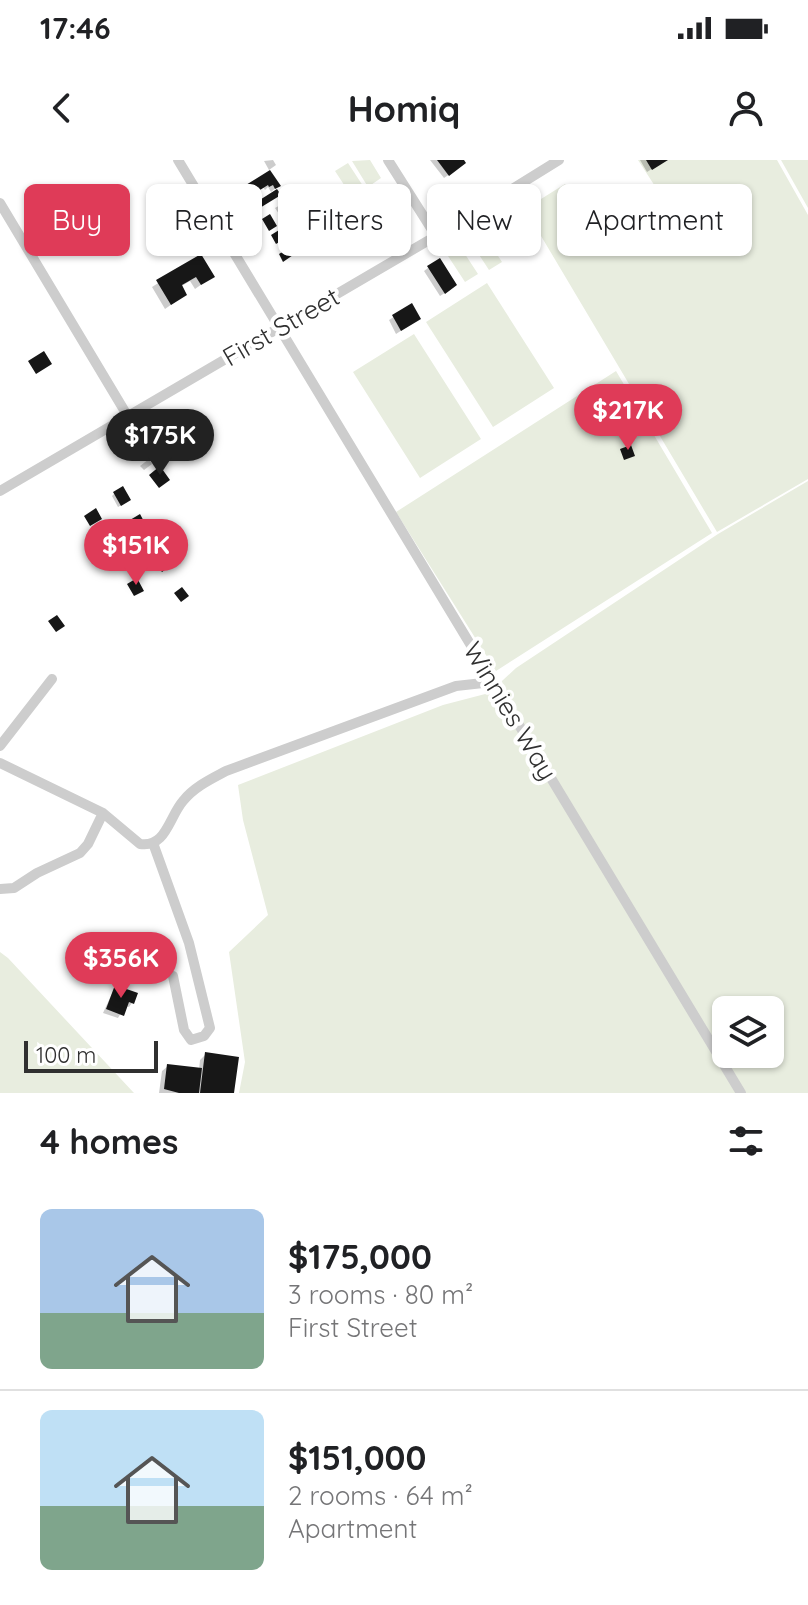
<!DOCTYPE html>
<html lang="en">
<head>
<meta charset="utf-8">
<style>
	body { margin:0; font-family:Quicksand,sans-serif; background:#f2f2f2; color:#202124; height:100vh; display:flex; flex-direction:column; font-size:30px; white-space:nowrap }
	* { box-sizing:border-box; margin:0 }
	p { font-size:26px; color:#757577 }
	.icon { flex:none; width:44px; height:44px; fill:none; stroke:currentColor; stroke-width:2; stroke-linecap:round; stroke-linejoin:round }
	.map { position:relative; height:933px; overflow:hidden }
	.sheet { display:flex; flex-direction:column; background:#fff; flex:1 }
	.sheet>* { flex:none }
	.guide { position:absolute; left:24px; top:24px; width:760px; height:72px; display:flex; gap:16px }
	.buttons { position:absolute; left:712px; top:836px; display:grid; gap:16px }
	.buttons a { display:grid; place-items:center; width:72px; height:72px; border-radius:12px; background:#fff; box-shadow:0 2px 6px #0004; font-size:40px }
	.scale { position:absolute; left:24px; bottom:20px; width:134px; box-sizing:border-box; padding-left:8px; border:4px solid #303030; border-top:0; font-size:22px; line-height:28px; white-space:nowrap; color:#303030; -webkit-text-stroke:6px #fff; paint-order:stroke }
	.price { position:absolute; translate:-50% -68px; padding:0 18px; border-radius:28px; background:#df3b58; color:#fff; font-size:26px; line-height:52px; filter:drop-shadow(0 2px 4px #0008) }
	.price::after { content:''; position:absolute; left:50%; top:48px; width:24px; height:18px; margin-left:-12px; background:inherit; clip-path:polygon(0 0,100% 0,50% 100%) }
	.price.active { background:#222; color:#fff }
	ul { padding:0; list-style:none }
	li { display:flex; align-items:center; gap:24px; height:200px; padding:0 40px }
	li+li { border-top:2px solid #e0e0e0 }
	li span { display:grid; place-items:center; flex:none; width:224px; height:160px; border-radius:12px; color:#555 }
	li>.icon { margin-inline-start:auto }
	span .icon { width:96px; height:96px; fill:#fffc; stroke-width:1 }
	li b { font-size:34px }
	h2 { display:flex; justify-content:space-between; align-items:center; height:96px; padding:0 40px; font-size:34px }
	.pill { padding:0 28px; border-radius:12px; background:#fff; box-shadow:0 2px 6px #0004; font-size:28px; line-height:72px }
	.pill.active { background:#df3b58; color:#fff }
	.status { display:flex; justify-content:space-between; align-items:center; height:56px; padding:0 40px; background:#fff; direction:ltr }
	.status svg { height:22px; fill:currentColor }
	header { display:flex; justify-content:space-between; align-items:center; height:104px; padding:0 40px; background:#fff; font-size:36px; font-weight:700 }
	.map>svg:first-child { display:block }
</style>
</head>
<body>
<div class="status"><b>17:46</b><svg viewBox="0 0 49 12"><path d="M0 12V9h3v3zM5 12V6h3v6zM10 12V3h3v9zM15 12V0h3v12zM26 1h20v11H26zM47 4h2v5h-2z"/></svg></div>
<header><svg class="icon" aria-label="back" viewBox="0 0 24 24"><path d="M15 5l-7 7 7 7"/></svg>Homiq<svg class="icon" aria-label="person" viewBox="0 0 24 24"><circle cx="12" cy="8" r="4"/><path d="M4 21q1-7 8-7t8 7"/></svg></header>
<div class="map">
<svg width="808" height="933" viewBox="0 0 808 933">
	<rect width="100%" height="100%" fill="#fff"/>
	<path fill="#e8eddf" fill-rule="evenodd" d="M370,0l11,18 -13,9 -16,-26z
		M638,0h139l31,55v264l-91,53 -192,-323 40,-25 35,53 62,-40z
		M781,0h27v48z
		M348,3l17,26 -13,8 -17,-26z
		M485,76l17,26 -13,8 -17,-26z
		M461,88l17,26 -13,8 -17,-26z
		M487,123l67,105 -61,39 -67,-105z
		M414,174l67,105 -61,39 -67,-106z
		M616,211l96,162 -216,138 -100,-159z
		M808,321v612h-569l6,-31 -16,-110 39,-37 -25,-95 -5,-35 205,-80 46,-12 27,-25 202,-134zM726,850h44v44h-44z
		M0,792l8,6 126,135h-134z"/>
	<path fill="#cde3eb" d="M388,42l7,13 -28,17 -7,-13z"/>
	<path fill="#0003" d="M273,0l3,5 -7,5 -5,-9z
		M430,0h31l-1,7 -16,11z
		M640,0h26l-19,12z
		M270,12l8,14 -7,6 -3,-5 -3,3 -2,-3 -19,12 -5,-6z
		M282,44l10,10 -9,6 -8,-12z
		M298,56l3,5 -5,3 -3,-5z
		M200,96l12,21 -17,12 -5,-8 -10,6 5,8 -20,14 -13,-22z
		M428,108l23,21 -11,7 -16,-25z
		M411,146l8,13 -23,15 -7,-14z
		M149,299l3,5 -8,6 -4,-4z
		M114,334l13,8 -9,5 -6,-11z
		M139,357l5,13 -9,5 -6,-11z
		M98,375l11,9 -7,4 -6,-11z
		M115,827l17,16 -3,4 -4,-1 -7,12 -15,-5z
		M206,894l26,39h-73l3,-22 6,-5 31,4 1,-10z"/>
	<path fill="#171717" d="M437,0h27l2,3 -17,13z
		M646,0h22l-16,10z
		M270,10l11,16 -6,3 -2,-4 -4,2 -1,-2 -19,12 -4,-3 -4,-6z
		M277,29l4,6 -28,17 -7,-10 6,-3 3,4z
		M519,50l4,9 -11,5 -4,-9z
		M270,54l7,12 -8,5 -7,-12z
		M331,62l2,2 4,-2 4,6 -5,3 1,3 -5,3 -2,-2 -16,10 -4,-6 17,-11 -1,-3z
		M348,65l5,9 -13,8 -5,-7z
		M284,67l5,9 -13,8 -5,-9z
		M292,86l4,7 -13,9 -4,-8z
		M201,94l14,23 -14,8 -5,-8 -14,8 5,10 -16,10 -15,-25z
		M440,98l17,27 -12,9 -18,-28z
		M412,143l9,16 -20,12 -9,-16z
		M44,191l8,13 -16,10 -8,-13z
		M631,285l4,11 -11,4 -4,-11z
		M160,306l10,14 -11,8 -10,-13z
		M123,326l8,14 -10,6 -8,-14z
		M96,348l6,11 -12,7 -6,-10z
		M140,354l8,15 -10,6 -8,-15z
		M106,369l8,14 -9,4 -8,-13z
		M152,378l9,12 -9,7 -9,-13z
		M118,387l9,13 -11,8 -9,-14z
		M164,396l6,10 -8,6 -7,-9z
		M137,418l7,13 -10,5 -7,-12z
		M182,427l7,9 -8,6 -7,-9z
		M57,455l8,11 -9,6 -8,-11z
		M115,825l23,8 -4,11 -5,-2 -5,14 -18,-7z
		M205,892l34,5 -5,36h-34z
		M167,904l35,4 -3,25h-20l-15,-4z"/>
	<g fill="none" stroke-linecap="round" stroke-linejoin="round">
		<path stroke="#cdcdcd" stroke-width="10" d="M178,0l563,933
			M388,0l48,76
			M0,43l127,212
			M0,331l436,-255 123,-76
			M0,586l52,-67
			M0,603l103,50 37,31c26,4 29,-27 43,-43 11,-14 28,-22 43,-30l230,-85 36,-4
			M153,683l36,100 21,85 -6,8 -13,4 -7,-10 -11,-54
			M0,729l14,-1 23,-15 43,-20 8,-9 15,-31"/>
	</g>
	<g text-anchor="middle" stroke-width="8" stroke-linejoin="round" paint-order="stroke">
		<g font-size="26" fill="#303030" stroke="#fff">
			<text transform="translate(281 167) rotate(-30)" y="9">First Street</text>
			<text transform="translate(510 551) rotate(59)" y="9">Winnies Way</text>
		</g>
	</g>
</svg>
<div class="buttons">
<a><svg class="icon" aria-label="layers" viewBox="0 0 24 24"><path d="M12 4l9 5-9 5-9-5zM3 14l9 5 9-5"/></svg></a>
</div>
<div class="scale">100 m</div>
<b class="price" style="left:628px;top:292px">$217K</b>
<b class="price active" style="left:160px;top:317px">$175K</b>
<b class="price" style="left:136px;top:427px">$151K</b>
<b class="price" style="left:121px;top:840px">$356K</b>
<div class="guide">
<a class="pill active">Buy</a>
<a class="pill">Rent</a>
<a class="pill">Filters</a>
<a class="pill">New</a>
<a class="pill">Apartment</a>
</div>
</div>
<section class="sheet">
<h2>4 homes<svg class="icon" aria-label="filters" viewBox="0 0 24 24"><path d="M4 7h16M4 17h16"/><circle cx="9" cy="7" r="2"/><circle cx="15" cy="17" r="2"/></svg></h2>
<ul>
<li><span style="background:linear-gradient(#a9c7e8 65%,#7fa58c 0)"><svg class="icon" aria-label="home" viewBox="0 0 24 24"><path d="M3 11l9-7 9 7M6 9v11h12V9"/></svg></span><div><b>$175,000</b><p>3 rooms · 80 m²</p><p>First Street</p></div></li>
<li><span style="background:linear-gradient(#bfe0f5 60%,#7fa58c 0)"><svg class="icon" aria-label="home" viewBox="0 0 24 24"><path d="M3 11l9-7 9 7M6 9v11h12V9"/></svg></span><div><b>$151,000</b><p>2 rooms · 64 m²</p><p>Apartment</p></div></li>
</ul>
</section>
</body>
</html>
